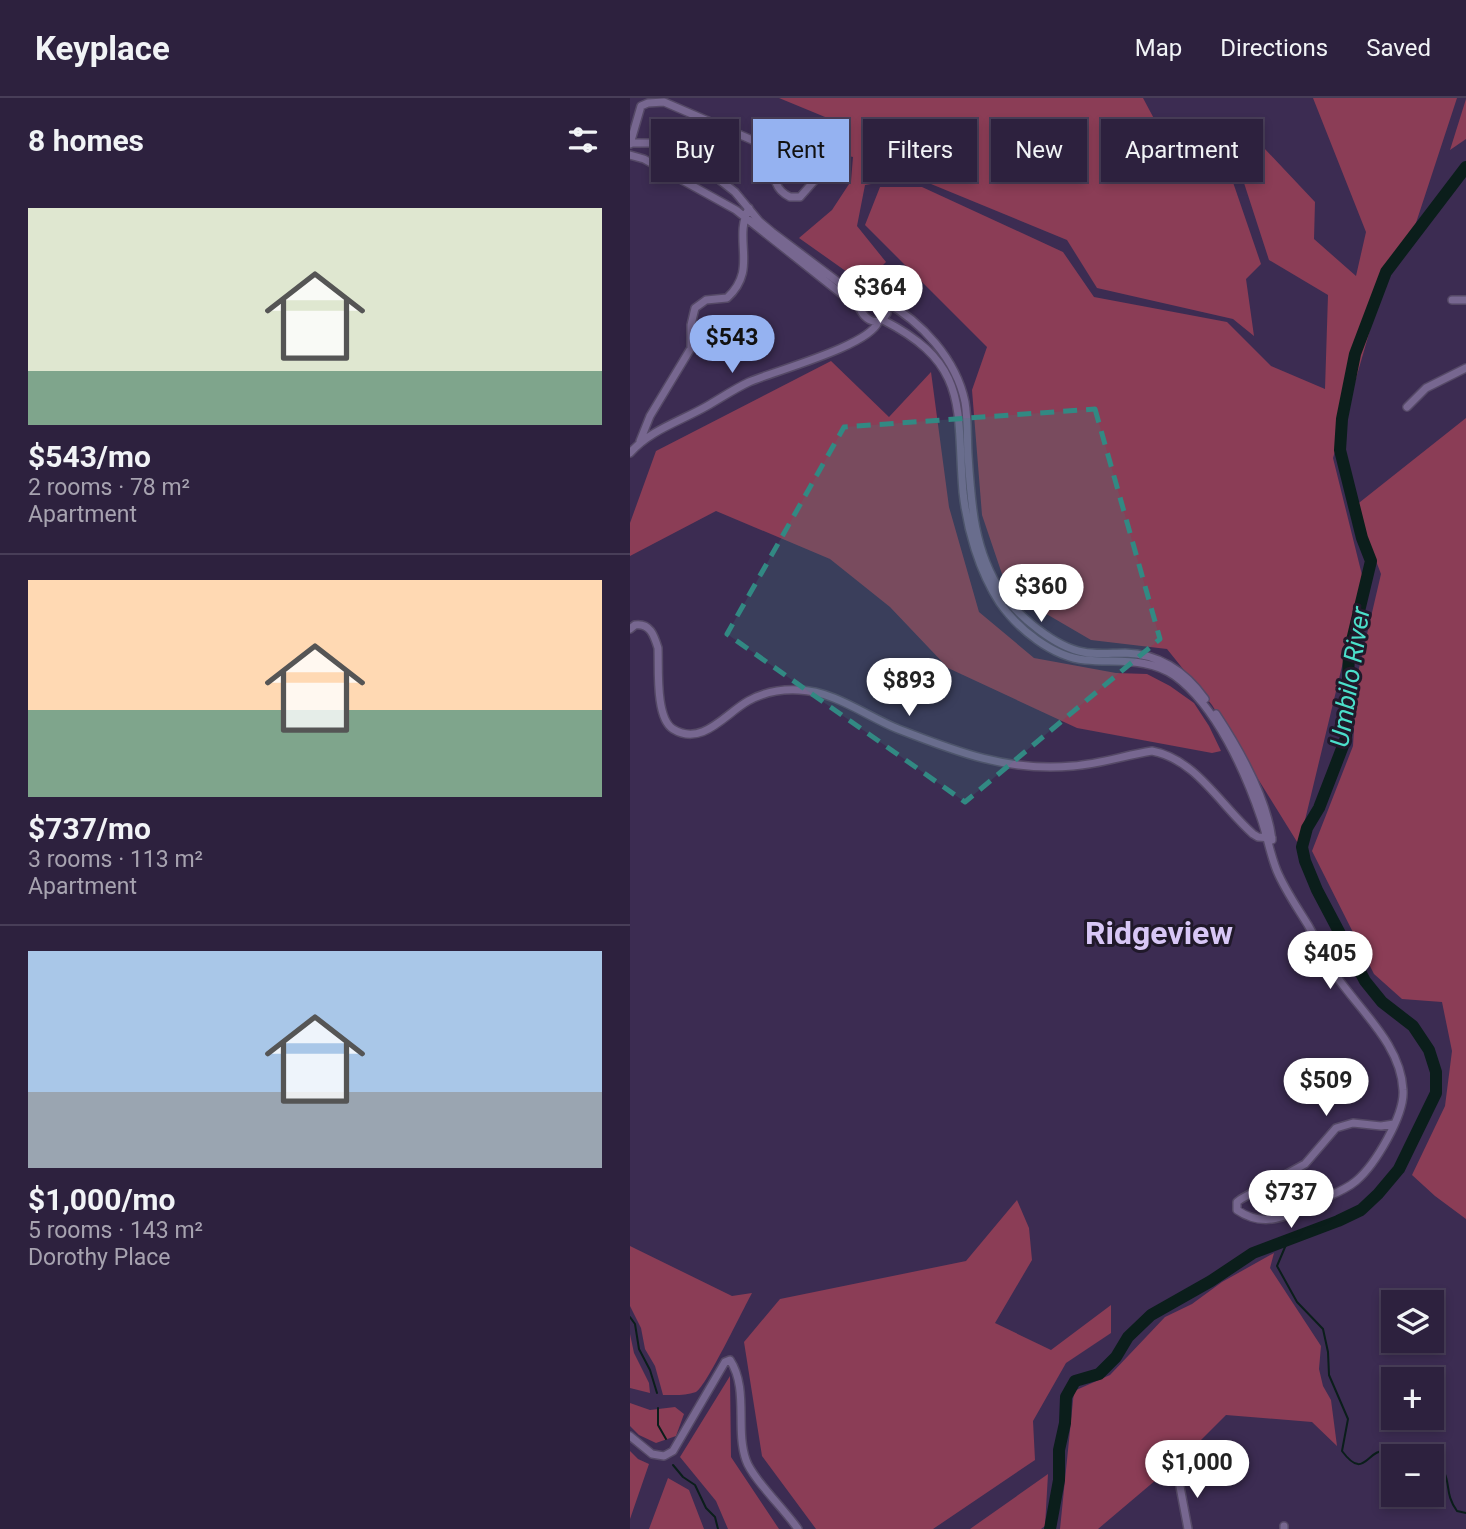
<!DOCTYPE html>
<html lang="en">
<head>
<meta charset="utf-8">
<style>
	body { margin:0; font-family:Roboto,sans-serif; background:#392e49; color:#f1f3f6; height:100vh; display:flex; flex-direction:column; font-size:26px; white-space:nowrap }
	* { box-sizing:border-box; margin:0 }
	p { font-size:23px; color:#a7a3b0 }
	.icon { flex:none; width:38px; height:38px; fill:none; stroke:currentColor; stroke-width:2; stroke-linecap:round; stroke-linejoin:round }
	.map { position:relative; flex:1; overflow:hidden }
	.drawer { display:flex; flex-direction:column; background:#2d213e; width:630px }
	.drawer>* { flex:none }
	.banner { position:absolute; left:21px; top:21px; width:665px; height:63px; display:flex; gap:14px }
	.tools { position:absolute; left:751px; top:1192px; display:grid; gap:14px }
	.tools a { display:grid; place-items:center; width:63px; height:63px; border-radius:0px; background:#2d213e; box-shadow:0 4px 10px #0003,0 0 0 2px #483e58; font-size:35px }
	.price { position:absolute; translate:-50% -60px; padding:0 16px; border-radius:24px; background:#fff; color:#222; font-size:23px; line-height:46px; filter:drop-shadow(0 2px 4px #0008) }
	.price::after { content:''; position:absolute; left:50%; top:42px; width:21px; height:16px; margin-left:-10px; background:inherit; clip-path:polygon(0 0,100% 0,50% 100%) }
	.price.current { background:#95b2f1; color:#111 }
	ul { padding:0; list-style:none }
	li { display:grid; align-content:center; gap:14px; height:371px; padding:0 28px }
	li+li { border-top:2px solid #483e58 }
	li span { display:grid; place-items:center; height:217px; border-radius:0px; color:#555 }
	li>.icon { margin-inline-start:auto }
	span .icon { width:126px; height:126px; fill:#fffc; stroke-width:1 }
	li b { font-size:30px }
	h2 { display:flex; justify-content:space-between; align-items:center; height:84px; padding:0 28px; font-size:30px }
	.tag { padding:0 24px; border-radius:0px; background:#2d213e; box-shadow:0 4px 10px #0003,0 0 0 2px #483e58; font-size:24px; line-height:63px }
	.tag.current { background:#95b2f1; color:#111 }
	header { display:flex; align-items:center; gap:42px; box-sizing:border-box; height:98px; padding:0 35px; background:#2d213e; border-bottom:2px solid #483e58 }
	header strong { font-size:33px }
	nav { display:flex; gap:38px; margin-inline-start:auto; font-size:24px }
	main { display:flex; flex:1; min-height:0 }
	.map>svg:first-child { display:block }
</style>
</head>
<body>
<header>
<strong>Keyplace</strong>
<nav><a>Map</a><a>Directions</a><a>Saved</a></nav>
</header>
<main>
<section class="drawer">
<h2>8 homes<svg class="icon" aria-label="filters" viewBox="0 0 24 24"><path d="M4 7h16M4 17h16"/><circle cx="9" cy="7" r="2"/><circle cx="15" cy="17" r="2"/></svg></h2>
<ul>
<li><span style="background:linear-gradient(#dfe7d0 75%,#7fa58c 0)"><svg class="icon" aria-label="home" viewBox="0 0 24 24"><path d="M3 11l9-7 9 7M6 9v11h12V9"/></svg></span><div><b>$543/mo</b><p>2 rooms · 78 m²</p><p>Apartment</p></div></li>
<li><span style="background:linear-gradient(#ffd9b3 60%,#7fa58c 0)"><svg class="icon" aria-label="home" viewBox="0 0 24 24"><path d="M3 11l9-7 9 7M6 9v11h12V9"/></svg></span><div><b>$737/mo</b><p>3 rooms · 113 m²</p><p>Apartment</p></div></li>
<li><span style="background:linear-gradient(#a9c7e8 65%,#9aa5b1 0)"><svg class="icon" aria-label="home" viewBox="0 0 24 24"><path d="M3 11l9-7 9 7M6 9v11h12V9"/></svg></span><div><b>$1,000/mo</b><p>5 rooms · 143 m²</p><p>Dorothy Place</p></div></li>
</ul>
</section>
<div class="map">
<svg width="836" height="1431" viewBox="0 0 836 1431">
	<rect width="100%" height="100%" fill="#3c2c52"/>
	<path fill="#8b3d56" d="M149,0h364l16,30 66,14 -1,14 37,108 -15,15 8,57 -21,-17 -136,-31 -30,-48 -153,-63 -49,8 -8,41 29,36 -22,22 -65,-46 33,-28 19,-29 2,-24 -19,-4 8,-29z
		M683,0h144l-44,134 -30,53 -50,173 30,121 -64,266 -87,-140 -45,-56 -76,-9 -60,-35 -29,-31 -20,-59 -10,-125 15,-43 -122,-122 15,-38h42l141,65 31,45 133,25 44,44 54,23 3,-94 -59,-35 -36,-111 15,-18 67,71 -1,37 42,37 10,-44z
		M836,1v40l-16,11z
		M201,263l58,56 42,-45 18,135 30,105 55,46 82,15 31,1 23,12 24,17 15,23 12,25 -9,2 -135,-25 -129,-60 -58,-61 -60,-48 -114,-48 -86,45v-33l26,-72z
		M836,320v801l-31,-23 -23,-21 33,-69 7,-55 -10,-49 -40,-3 -28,-25 -62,-123 41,-105 4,-69 24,-103 -26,-68z
		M387,1102l12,28 3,32 -37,63 56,27 60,-45v28l-45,30 -33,58 2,39 -102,69h-117l-54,-73 -18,-114 36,-43 186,-38z
		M0,1148l102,50 20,-3c-9,16 -46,94 -56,99 -11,4 -22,3 -33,3l-8,-29 -10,-17 -4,-21 -11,-22z
		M644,1155l-4,15 51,78 -2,23 4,17 8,14 6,46 -25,-24 -86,-7 -37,37 -91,77h-38l14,-138 36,-16 55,-58 27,-13 30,-22z
		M0,1236l4,19 15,30 1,10 -20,-5z
		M100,1278l1,81 48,72h-51l-12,-28 -36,-44z
		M0,1305l20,7 25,-3 9,7 -8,22 -20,7 -17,-8 -9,-9z
		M0,1353l8,8 11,5 -19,55z
		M418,1376l-3,52 -4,3h-71z
		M38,1380l21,12 15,39h-55z"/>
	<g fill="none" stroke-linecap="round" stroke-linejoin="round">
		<path stroke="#0b1e1b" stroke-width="2" d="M658,1142l-11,26 20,36 26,27 5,23 1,23 19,44 -6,32c23,31 24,-3 45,0 4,1 7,3 11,5
			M0,1219l5,7 4,25 11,21 7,23
			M28,1310v17l8,14
			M780,1358h8
			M802,1361c24,18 9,30 25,52l9,2
			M43,1367l10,12 12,8 11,23 9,9 3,12"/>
		<path stroke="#0b1e1b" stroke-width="12" d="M420,1431l9,-49v-30l6,-27 1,-26 9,-16 24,-7 17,-17 12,-20 23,-22 60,-34 42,-28 85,-32 23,-11 17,-16 21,-25 37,-76v-21l-7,-22 -16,-24 -31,-24 -17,-21 -48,-91 -12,-29 -3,-14 5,-19 12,-20 27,-70 3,-85 22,-92 -9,-23 -22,-88 2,-31 13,-65 31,-82 80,-105"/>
		<g stroke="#554966" stroke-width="10">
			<path id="minor" d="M0,45h25l61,34 19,15 24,29 13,11 69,52 22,11
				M0,46l11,-38 7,-3 16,-1 102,44 8,10c1,17 -3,32 16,41h10l22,-25v-6l-25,-20h-31
				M0,57l14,4 92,51 122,97
				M233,197h11l10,6 3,12c-9,18 -28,4 -29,-12z
				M822,202h14
				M254,203c38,21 72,58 81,101 3,18 2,36 3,53 3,49 6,97 34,138 16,23 53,54 81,59 14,3 28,1 42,1 35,1 60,18 80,46
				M253,222c88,45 73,89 80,172 4,37 16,79 37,111 18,26 53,54 85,57 31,3 64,-3 90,16 41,30 70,95 86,142 6,17 9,36 16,53 8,19 20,36 31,54 9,16 17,33 27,49 24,36 66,70 68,116 2,25 -28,75 -47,91 -13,11 -29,15 -44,23 -25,13 -49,24 -75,6v-8l4,-3 64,-35 31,-36 17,-5 28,3 13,-2
				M777,309l19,-19 40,-20
				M10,343l10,-25 41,-68v-23l4,-17 11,-8 21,-2c32,-29 5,-58 22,-90
				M0,355c20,-23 51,-32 77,-47 14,-8 27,-17 42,-24 25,-11 120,-36 129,-60
				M0,531l5,-4c15,-2 19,10 23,23 1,19 -3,70 15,81 29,18 52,-15 75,-28 16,-9 33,-12 51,-11 35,1 67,26 99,39 59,23 110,43 175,37 27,-2 53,-11 79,-15 44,8 69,55 101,83l5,3 14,1
				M586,616c23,35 51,85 56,126
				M0,1338l22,18 12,2 9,-5 52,-89 5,-2c19,29 5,69 16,100 6,18 39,50 52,69
				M548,1378l10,53
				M654,1428v3"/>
		</g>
		<use href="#minor" stroke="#776790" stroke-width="7"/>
	</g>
	<path fill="#328983" fill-opacity="0.2" stroke="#328983" stroke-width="5" stroke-dasharray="14 9" stroke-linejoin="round" d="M465,311l65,230 -195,163 -238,-168 117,-207z"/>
	<g text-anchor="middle" stroke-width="6" stroke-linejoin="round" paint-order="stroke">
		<g font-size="26" font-style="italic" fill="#4bdfca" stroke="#20192a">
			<text transform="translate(720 579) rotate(-81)" y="9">Umbilo River</text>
		</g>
		<g font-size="32" font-weight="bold" fill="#d8c7f6" stroke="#20192a">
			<text x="529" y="846">Ridgeview</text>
		</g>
	</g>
</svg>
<div class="tools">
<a><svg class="icon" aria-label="layers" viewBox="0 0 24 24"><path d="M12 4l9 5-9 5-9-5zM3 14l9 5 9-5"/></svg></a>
<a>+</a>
<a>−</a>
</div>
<b class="price" style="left:250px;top:227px">$364</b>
<b class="price current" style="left:102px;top:277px">$543</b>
<b class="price" style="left:411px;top:526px">$360</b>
<b class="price" style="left:279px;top:620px">$893</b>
<b class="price" style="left:700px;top:893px">$405</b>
<b class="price" style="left:696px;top:1020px">$509</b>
<b class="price" style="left:661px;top:1132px">$737</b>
<b class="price" style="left:567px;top:1402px">$1,000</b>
<div class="banner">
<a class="tag">Buy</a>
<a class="tag current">Rent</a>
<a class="tag">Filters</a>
<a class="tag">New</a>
<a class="tag">Apartment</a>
</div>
</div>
</main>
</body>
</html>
